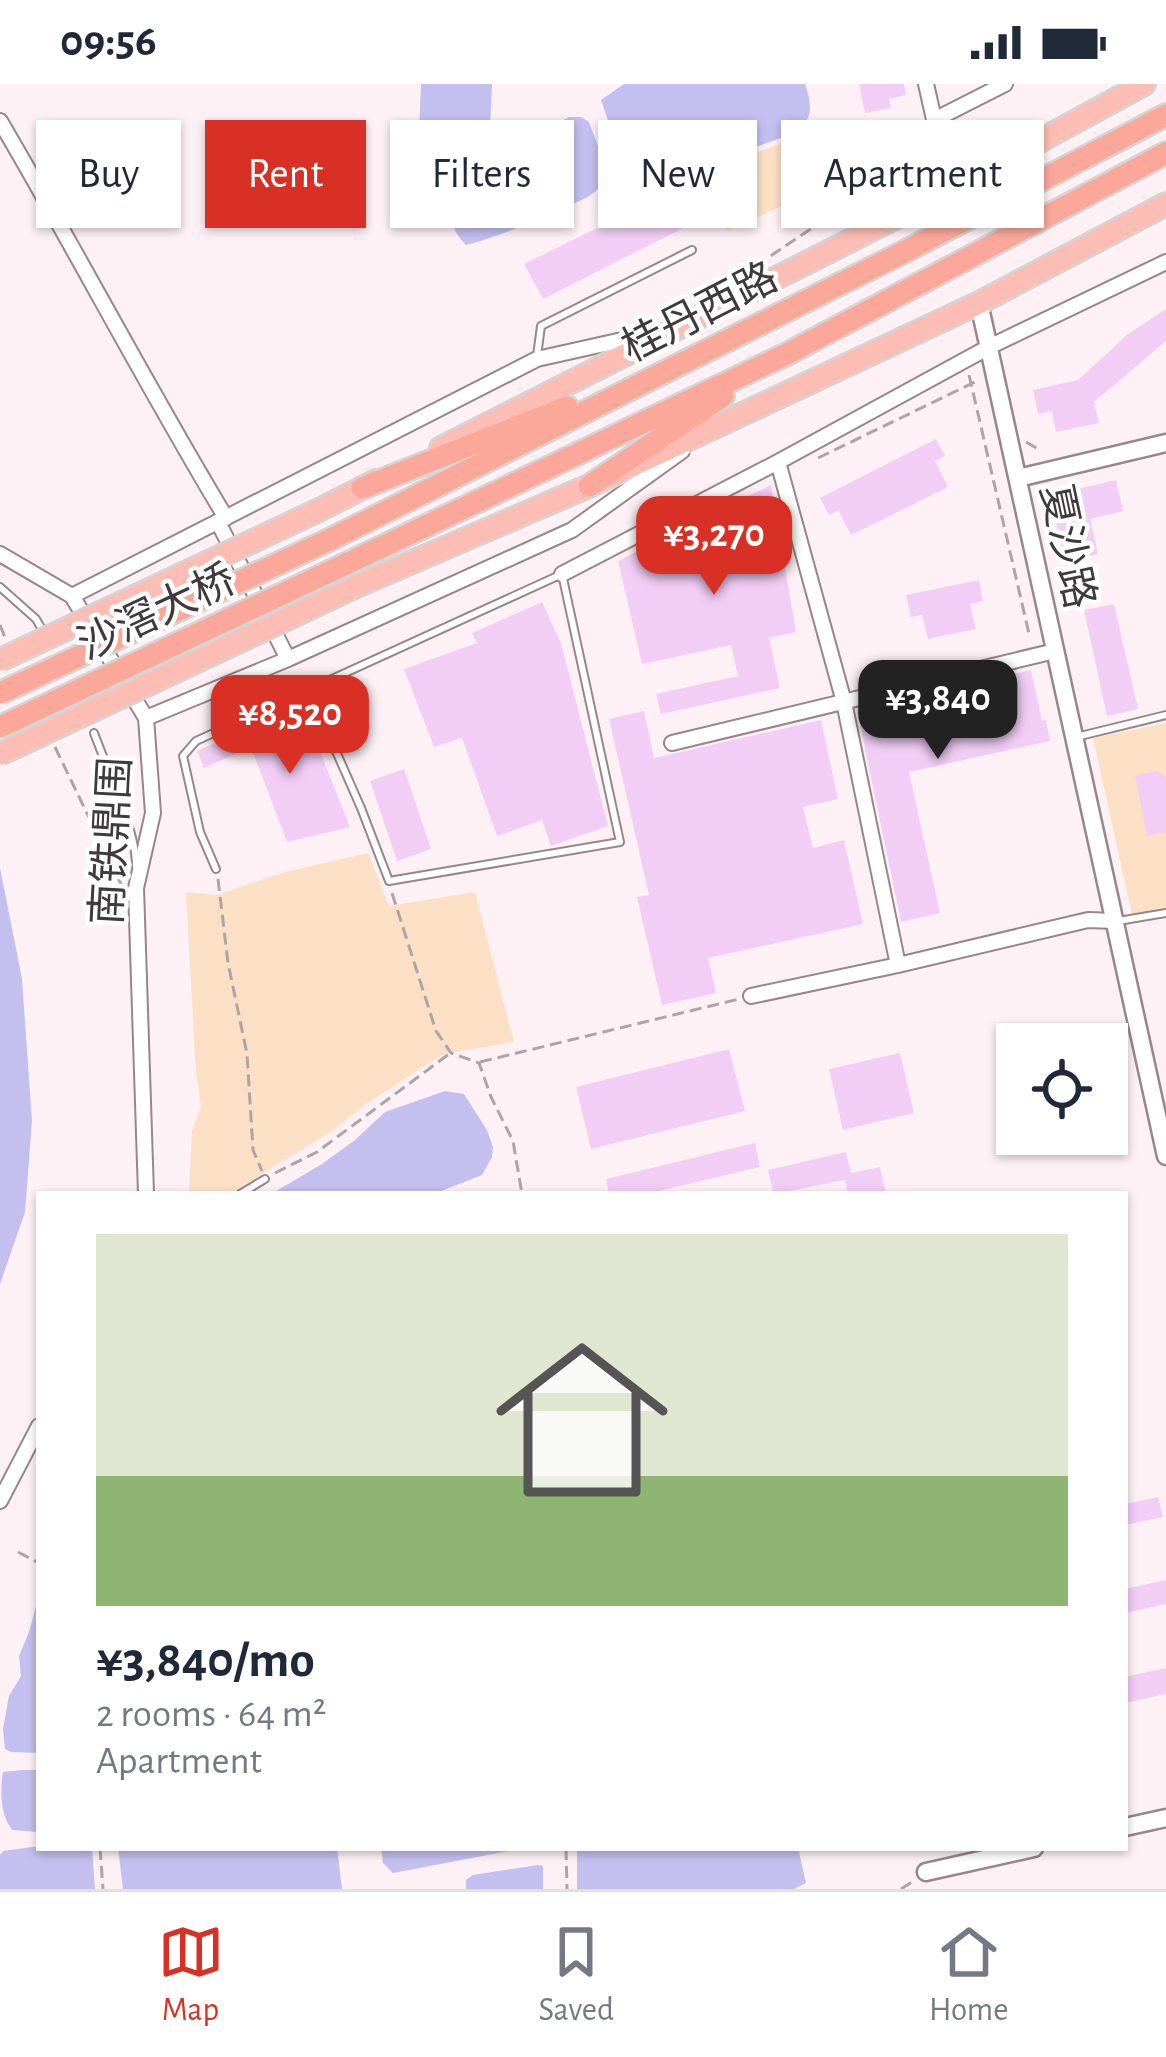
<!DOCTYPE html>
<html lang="en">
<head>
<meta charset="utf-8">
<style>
	body { margin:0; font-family:"Alegreya Sans","Noto Sans SC",sans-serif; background:#f2f2f3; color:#1f2937; height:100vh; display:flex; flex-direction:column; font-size:45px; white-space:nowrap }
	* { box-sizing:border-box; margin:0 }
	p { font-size:39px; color:#747a83 }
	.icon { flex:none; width:66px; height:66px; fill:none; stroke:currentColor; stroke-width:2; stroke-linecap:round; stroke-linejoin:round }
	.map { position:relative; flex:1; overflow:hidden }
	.drawer { position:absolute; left:36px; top:1107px; width:1092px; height:660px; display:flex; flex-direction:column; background:#fff; border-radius:0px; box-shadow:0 3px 9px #0004 }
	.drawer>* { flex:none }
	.guide { position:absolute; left:36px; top:36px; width:1095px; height:108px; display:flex; gap:24px }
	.tools { position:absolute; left:996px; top:939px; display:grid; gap:24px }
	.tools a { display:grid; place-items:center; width:132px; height:132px; border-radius:0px; background:#fff; box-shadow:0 3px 9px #0004; font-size:60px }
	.price { position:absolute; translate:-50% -102px; padding:0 27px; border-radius:24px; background:#d93025; color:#fff; font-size:39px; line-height:78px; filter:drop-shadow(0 3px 6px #0008) }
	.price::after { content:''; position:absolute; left:50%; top:72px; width:36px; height:27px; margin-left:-18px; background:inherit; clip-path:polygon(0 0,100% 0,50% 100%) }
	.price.current { background:#222; color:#fff }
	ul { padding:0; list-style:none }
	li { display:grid; align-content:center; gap:24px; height:636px; padding:0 60px }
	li+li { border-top:3px solid #e0e1e3 }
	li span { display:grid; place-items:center; height:372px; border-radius:0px; color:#555 }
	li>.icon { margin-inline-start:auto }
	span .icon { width:216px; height:216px; fill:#fffc; stroke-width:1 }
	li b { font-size:51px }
	.chip { padding:0 42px; border-radius:0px; background:#fff; box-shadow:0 3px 9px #0004; font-size:42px; line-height:108px }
	.chip.current { background:#d93025; color:#fff }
	.status { display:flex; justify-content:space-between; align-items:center; height:84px; padding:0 60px; background:#fff; direction:ltr }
	.status svg { height:33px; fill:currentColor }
	.tabs { display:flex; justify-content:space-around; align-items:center; height:168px; border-top:3px solid #e0e1e3; background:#fff; font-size:33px; color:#747a83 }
	.tabs a { display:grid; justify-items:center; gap:6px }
	.tabs .current { color:#d93025 }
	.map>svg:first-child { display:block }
</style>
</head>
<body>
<div class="status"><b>09:56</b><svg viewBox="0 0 49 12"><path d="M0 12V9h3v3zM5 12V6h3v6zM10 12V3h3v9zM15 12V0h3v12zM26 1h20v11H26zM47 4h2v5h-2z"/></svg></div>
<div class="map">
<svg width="1166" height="1805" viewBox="0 0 1166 1805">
	<rect width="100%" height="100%" fill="#fdf1f5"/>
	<path fill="#fce0c6" d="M840,37l22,47 -134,63 -34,-55z
		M1166,639v186l-34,6 -39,-177z
		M368,769l21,53 86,-14 39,150 -71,12 -77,50 -34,27 -103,63h-40l3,-63 9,-24 -5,-34 -10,-181 31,3 68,-23z"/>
	<path fill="#c3bfef" d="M421,0h71l-3,69 -12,8 -42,14 -8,-6 -8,-36z
		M624,0h181c8,24 9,38 -16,51l-157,56 -31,-91z
		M569,33h12l8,5 20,54c-14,22 -32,25 -54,36 -30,13 -58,25 -89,33 -14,-13 -19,-34 -22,-53l9,-8 42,-15 14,8h7c14,-30 22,-44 53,-60z
		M0,784l22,111 10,142 -7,91 -25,72z
		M445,1007l19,3 23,36 6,17 -1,10 -10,18 -48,19h-163l51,-30 33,-24 30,-28z
		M39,1511v158l-28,-1 -6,-3 -2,-20 6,-33 12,-20 -2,-20 10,-24z
		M22,1686h17v62l-27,-2c-12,-16 -12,-38 -9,-58z
		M39,1762l53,2 3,41h-95v-34l3,-4z
		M118,1764h219l5,41h-219z
		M381,1764h144l-132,25 -10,-10z
		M577,1764h221l8,35 -12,6h-217z
		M538,1781l5,1v23h-77v-9l7,-5z"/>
	<path fill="#f2cef6" d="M859,0h45l2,11 -17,4 2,9 -26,5z
		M688,87l23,43 -168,85 -19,-35 112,-55 -5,-16z
		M1166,225v32l-72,61 5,21 -43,9 -4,-21 -14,3 -5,-24 45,-10 50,-46z
		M936,355l9,17 -10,5 13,26 -97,48 -13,-25 -9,5 -9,-17z
		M1116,396l7,31 -33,8 8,35 -33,8 -15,-67z
		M771,401l25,147 -27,6 11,50 -119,26 -5,-20 82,-18 -7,-31 -89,19 -24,-103z
		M979,496l4,21 -13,3 6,25 -48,10 -6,-24 -11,2 -5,-22z
		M542,518l19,41 47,183 -57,20 -9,-26 -45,16 -35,-98 -28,9 -30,-78 73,-26 -5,-10z
		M1114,520l24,105 -31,7 -23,-106z
		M1031,586l11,51 4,-1 4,21 -141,31 31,141 -39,9 -44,-212z
		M308,624l7,20 -4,1 39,98 -63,15 -36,-95 -47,21 -7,-17 66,-29 14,32 21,-8 -11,-30z
		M644,627l10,47 167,-38 17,79 -35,8 10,41 31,-8 19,84 -155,34 8,35 -54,12 -25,-108 12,-2 -40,-176z
		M404,685l27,80 -34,12 -27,-80z
		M1158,687l8,7v54l-19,4 -12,-61z
		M729,965l16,62 -154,38 -15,-62z
		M900,969l14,60 -71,17 -14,-61z
		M755,1059l5,24 -114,27h-37l-3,-15z
		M846,1068l5,21 29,-6 6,27h-38l-3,-14 -71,14 -6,-24z
		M1158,1413l5,20 -38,8v-21z
		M1166,1496v24l-41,9v-24z
		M1166,1584v26l-41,9v-26z"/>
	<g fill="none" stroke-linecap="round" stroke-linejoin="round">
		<g stroke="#97868c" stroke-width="10">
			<path id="service" d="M537,272l4,-30 151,-76
				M0,503l36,32 7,12
				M256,592l14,31
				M94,649c13,36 42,96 42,133
				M1076,653l90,-22
				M216,785l-16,-37 -17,-76 13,-15 366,-167 58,268 -231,39 -28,-73 -52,-118
				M1118,837l48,-8
				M240,1110l25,-15"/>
		</g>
		<g stroke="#97868c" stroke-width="18">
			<path id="minor" d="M926,0l24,106
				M934,36l71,-36
				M0,37c77,131 147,266 226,397
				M778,378l66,240 54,263
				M218,438l70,137
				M0,470l72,42 74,122 7,95 -17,75 10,306
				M562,490l216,-112 211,-115 177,-85
				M72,512l465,-237 112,-25
				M146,634l142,-59 284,-129 110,-79
				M672,659l383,-92
				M751,912l147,-31 190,-45 27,1
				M0,1417l39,-75"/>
		</g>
		<g stroke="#97868c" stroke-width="21">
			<path id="tertiary" d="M979,219l187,853
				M1018,394l148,-35
				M1125,1743l41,-9
				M926,1788l108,-24"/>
		</g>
		<g stroke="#d5d4d4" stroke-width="26">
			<path id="primary" d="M441,364l509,-258 194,-106
				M319,426l57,-29
				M361,500l228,-98 390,-183 187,-99"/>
		</g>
		<g stroke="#d5d4d4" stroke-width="26">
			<path id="trunk" d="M589,402l134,-90
				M362,404l205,-81
				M329,456l573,-287 264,-138
				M344,481l443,-211 379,-201"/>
		</g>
		<path stroke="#aea4a7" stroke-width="3" stroke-dasharray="12 6" stroke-linecap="butt" d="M708,207l64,-36 43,-29 118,-53
			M969,291l61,263
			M1026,358l14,8
			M818,374l161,-78
			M0,541l6,15
			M55,663l66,137
			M218,795l10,84 19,91 6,96 9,21
			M392,809l44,138 15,22 28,10 12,34 22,44 9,53
			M480,978l259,-63
			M275,1089l42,-21 132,-98
			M18,1468l21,11
			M100,1764l3,41
			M566,1764l1,41
			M901,1805l14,-9"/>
		<use href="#service" stroke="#fff" stroke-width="6"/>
		<use href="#minor" stroke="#fff" stroke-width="14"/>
		<use href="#tertiary" stroke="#fff" stroke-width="16"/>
		<use href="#primary" stroke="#fcbeb4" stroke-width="21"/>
		<use href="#trunk" stroke="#fba89b" stroke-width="21"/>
		<g stroke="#d5d4d4" stroke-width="26" stroke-linecap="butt">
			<path id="primary-bridge" d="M0,576l319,-150
				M0,670l361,-170"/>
		</g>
		<g stroke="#d5d4d4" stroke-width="26" stroke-linecap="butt">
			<path id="trunk-bridge" d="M0,609l329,-153
				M0,643l344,-162"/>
		</g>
		<use href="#primary-bridge" stroke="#fcbeb4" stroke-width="21"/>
		<use href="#trunk-bridge" stroke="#fba89b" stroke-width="21"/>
	</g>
	<g text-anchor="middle" stroke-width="9" stroke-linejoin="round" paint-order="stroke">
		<g font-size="42" fill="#413a3c" stroke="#fff">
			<text transform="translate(699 227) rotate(-27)" y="15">桂丹西路</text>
			<text transform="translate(1069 462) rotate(78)" y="15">夏沙路</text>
			<text transform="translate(156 527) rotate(-25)" y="15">沙滘大桥</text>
			<text transform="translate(110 757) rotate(-87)" y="15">南铁鼎围</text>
		</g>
	</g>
</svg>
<div class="tools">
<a><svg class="icon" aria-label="locate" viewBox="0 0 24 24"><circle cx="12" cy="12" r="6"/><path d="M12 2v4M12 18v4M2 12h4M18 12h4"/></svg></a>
</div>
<b class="price" style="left:714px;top:514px">¥3,270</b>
<b class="price current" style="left:938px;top:678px">¥3,840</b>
<b class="price" style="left:290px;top:693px">¥8,520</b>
<div class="guide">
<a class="chip">Buy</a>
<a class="chip current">Rent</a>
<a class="chip">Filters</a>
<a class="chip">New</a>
<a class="chip">Apartment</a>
</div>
<section class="drawer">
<ul>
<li><span style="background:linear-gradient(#dfe7d0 65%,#8fb573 0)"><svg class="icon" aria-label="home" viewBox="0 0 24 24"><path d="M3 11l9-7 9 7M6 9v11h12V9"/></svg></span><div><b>¥3,840/mo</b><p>2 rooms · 64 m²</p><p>Apartment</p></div></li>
</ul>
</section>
</div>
<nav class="tabs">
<a class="current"><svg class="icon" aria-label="map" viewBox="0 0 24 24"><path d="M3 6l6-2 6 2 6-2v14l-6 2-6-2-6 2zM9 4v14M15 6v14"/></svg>Map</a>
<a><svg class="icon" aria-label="saved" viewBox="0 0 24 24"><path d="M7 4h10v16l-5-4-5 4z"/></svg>Saved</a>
<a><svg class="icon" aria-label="home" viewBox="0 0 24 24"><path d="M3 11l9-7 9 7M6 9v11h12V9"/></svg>Home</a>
</nav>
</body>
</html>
